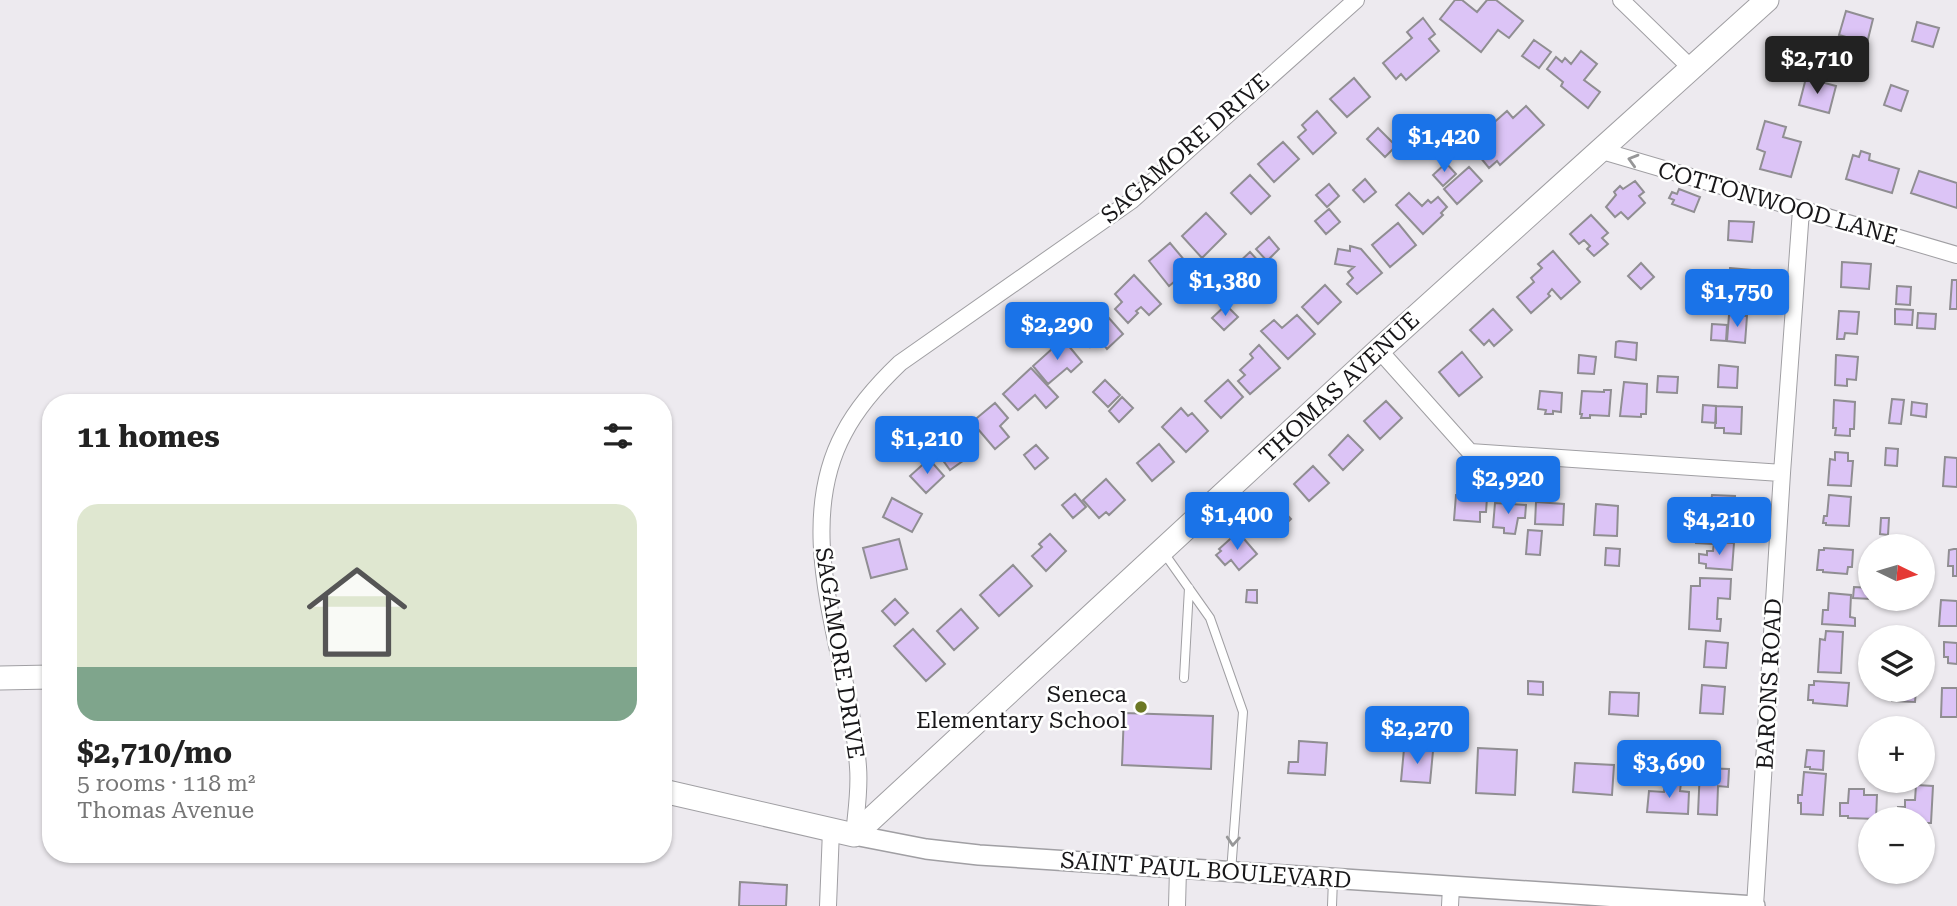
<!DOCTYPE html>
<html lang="en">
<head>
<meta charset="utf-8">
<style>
	body { margin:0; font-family:"Roboto Serif",serif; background:#f6f6f6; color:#222; height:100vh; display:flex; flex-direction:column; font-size:26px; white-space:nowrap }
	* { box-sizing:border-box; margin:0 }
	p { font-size:23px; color:#767676 }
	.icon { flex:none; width:38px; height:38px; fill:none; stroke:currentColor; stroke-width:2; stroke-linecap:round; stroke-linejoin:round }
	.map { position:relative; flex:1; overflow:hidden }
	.sheet { position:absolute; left:42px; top:394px; width:630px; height:469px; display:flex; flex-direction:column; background:#fff; border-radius:28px; box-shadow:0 2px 5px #0004 }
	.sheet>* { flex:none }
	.needle { width:46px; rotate:95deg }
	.controls { position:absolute; left:1858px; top:534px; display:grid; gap:14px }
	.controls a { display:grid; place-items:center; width:77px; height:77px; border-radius:50%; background:#fff; box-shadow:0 2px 5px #0004; font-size:35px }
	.price { position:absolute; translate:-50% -60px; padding:0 16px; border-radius:7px; background:#1a73e8; color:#fff; font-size:23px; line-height:46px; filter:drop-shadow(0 2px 4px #0008) }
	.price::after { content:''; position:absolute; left:50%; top:42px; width:21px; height:16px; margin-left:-10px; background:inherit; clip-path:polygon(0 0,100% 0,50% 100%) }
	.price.selected { background:#222; color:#fff }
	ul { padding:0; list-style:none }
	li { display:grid; align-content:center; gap:14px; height:371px; padding:0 35px }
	li span { display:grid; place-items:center; height:217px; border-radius:21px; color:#555 }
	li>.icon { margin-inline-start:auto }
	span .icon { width:126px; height:126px; fill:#fffc; stroke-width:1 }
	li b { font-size:30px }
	h2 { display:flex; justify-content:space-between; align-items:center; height:84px; padding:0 35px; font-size:30px }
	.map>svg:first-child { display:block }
</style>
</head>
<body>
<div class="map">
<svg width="1957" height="906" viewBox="0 0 1957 906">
	<rect width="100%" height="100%" fill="#edeaef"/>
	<path fill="#dcc4f6" stroke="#908e92" stroke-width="2" d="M1455,0h7l15,12 10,-12h9l27,21 -14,17 -11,-8 -17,22 -41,-33z
		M1846,11l27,8 -6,24 -28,-8z
		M1423,18l12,16 -6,5 10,12 -33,29 -5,-6 -5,5 -13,-16 29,-25 -5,-6z
		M1917,22l22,6 -6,19 -21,-6z
		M1534,40l17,12 -12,16 -17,-12z
		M1581,51l16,13 -13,16 16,12 -12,16 -27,-22 2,-4 -16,-13 9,-12 6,5 3,-4 6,6z
		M1354,78l16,19 -23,20 -17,-18z
		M1806,78l30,8 -7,27 -30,-8z
		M1891,85l17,6 -7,20 -17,-6z
		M1526,106l18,19 -44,40 -3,-4 -8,7 -9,-11 7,-7 -3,-3 7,-7 -5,-5 7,-6 -3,-3 17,-15 6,7z
		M1317,111l19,22 -23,21 -15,-17 8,-7 -4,-5z
		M1765,121l21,6 -3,10 18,5 -10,35 -31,-8 5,-17 -8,-3z
		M1378,128l18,18 -11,11 -18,-18z
		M1283,142l16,17 -25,23 -16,-18z
		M1861,151l9,3 -1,6 30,9 -7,24 -46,-14 7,-24 6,2z
		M1446,163l10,11 -13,12 -10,-11z
		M1469,167l13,14 -25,23 -13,-15z
		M1919,171l38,12v25l-46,-15z
		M1250,175l20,21 -19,18 -20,-21z
		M1365,179l11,13 -12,10 -11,-12z
		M1635,181l9,11 -5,4 6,7 -17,16 -7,-7 -6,5 -9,-10 10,-12 -2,-3 6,-6 3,3z
		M1329,184l10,12 -12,11 -11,-12z
		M1679,189l21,8 -6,15 -22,-8 2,-4 -5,-2 3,-6 5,2z
		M1409,193l13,13 6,-6 3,3 7,-6 9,10 -6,6 2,2 -20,19 -27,-29z
		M1329,209l11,13 -14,12 -11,-13z
		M1206,213l20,21 -24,24 -20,-22z
		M1591,215l17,18 -6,5 6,6 -14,12 -7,-7 3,-3 -6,-6 -5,4 -9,-10z
		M1729,221l25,1 -2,20 -24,-2z
		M1398,223l18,22 -26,22 -18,-22z
		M1269,237l10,12 -12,12 -11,-12z
		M1170,243l21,25 -22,18 -20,-25z
		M1350,246l11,3 21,24 -25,21 -10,-10 6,-6 -5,-6 6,-5 -19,-3 3,-15 12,2z
		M1553,251l27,31 -19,17 -9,-10 -4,5 2,2 -19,17 -14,-16 17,-15 -3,-4 11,-10 -4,-4z
		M1250,252l12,13 -13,12 -12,-13z
		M1842,262l29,2 -2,25 -28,-2z
		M1641,263l13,14 -13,12 -13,-13z
		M1730,268l21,2 -2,26 -21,-1z
		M1261,274l12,12 -12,12 -12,-12z
		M1134,275l27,29 -12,11 -8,-8 -5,4 2,2 -10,10 -13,-14 7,-7 -7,-8z
		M1952,280h5v29h-7z
		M1325,285l16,17 -23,22 -16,-17z
		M1897,286l14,1 -1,18 -14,-1z
		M1708,292l17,1v10l-18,-1z
		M1226,305l12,12 -14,13 -12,-12z
		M1101,309l22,25 -16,15 -8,-10 -9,8 -14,-16z
		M1493,309l19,21 -18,16 -5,-6 -5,5 -14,-15z
		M1895,309l18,1 -1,15 -17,-1z
		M1839,311l20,1 -2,22 -12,-1 -1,6h-7z
		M1918,313l18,1 -1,15 -18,-1z
		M1297,315l18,19 -27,25 -27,-28 13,-11 8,8z
		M1729,315l18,1 -2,27 -18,-2z
		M1712,324l15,1 -1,16 -15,-1z
		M1063,339l19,23 -11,10 -4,-4 -19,16 -15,-18z
		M1619,341l18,2 -1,17 -21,-3 1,-15z
		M1259,345l21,23 -30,26 -12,-13 7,-6 -5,-5 13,-12 -3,-4z
		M1462,352l20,25 -23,19 -20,-24z
		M1579,355l17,2 -2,17 -16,-1z
		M1836,355l22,2 -2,23 -9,-1v7l-12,-1z
		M1719,365l19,2 -1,21 -19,-1z
		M1031,368l27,29 -12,11 -11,-13 -17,15 -15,-16z
		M1658,376l20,1 -1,16 -20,-1z
		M1105,380l15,15 -12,12 -15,-15z
		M1228,380l15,17 -22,21 -16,-17z
		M1624,382l23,2 -1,30h-5v3l-21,-1z
		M1604,390h7l-2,26 -19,-1v3h-9l1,-4h-2l2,-23 22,1z
		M1540,391l22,2 -1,19 -8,-1v3h-8l1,-4 -8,-1z
		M1122,397l11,11 -14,14 -10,-11z
		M1892,399l12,1 -3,24 -12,-1z
		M1834,400l21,2 -1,27h-4v7l-15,-1 1,-7h-3z
		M1386,401l16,17 -22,21 -16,-18z
		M1912,402l15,2 -1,13 -15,-2z
		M995,403l13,15 -8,8 9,11 -14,12 -23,-27z
		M1703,405l13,1v17l-14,-1z
		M1716,406l26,1 -1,27 -17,-1v-5h-9z
		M1181,408l7,8 4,-3 16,18 -22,21 -24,-25z
		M959,430l15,23 -24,17 -16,-22z
		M1348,435l15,15 -20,20 -14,-15z
		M1159,444l15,18 -22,19 -15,-18z
		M1036,445l12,13 -13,11 -11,-14z
		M1886,448l12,1 -1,17 -12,-1z
		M1835,452l13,1v8h5l-2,25 -23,-1 2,-26 5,1z
		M1945,457l12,1v29l-14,-1z
		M929,459l15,17 -18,17 -16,-17z
		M1313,466l16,17 -20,18 -15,-17z
		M1106,479l19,21 -16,15 -3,-3 -7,6 -16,-18z
		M1075,494l11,13 -13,11 -11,-13z
		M1456,495l31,3 -1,14h-6v10l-26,-2z
		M1712,495l23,1 -1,22h-3v10l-21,-1 -1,-2 -4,-1v-9l12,1 1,-12 -7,-1z
		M1829,495l22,2 -2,29 -23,-1v-2h-3l1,-7h3z
		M892,498l30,16 -10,18 -29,-15z
		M1275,502l16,17 -18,17 -16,-17z
		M1536,502l28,2 -1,21 -28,-1z
		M1495,503l31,2 -1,13h-7l-3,16 -11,-1v-5l-11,-1z
		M1596,504l22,2 -1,30 -23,-1z
		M1881,518h8l-1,17 -8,-1z
		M1528,530l14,1 -2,24 -14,-1z
		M1697,531l15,1v12l-16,-1z
		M1238,532l19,22 -18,16 -8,-10 -6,5 -9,-10 5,-4 -2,-2z
		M1050,534l16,17 -20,20 -14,-15 10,-9 -3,-3z
		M899,539l8,30 -36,9 -8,-30z
		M1714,542l20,1 -2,27 -26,-2v-4l-7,-1v-9l8,1v-4h6z
		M1606,548l14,1 -1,17 -14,-1z
		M1824,548l29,2 -1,17h-4l-1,7 -24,-2v-2h-6l2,-20h5z
		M1954,549h3v27h-4v-10h-5l1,-16z
		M1013,565l19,21 -33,30 -19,-21z
		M1700,578l31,1 -1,20 -12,-1 -1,21h4l-1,12 -31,-2 2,-43h9z
		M1854,587l17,1v11l-18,-1z
		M1247,590h10v13l-11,-1z
		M1829,593l22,2 -1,22 5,1v8l-33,-2 1,-14h5z
		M895,599l13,14 -13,12 -13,-14z
		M1941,600l16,1v25h-18z
		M961,609l17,19 -24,22 -17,-19z
		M913,629l32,35 -19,17 -32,-35z
		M1826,631l17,1 -2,41 -23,-1 2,-33 5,1z
		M1706,641l22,2 -2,25 -22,-1z
		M1944,642l13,1v21l-9,-1v-6h-4z
		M1528,681l15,1v13l-15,-1z
		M1814,681l35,2 -2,23 -34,-3v-3h-5l1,-15h5z
		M1702,685l23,2 -2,27 -23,-1z
		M1942,688h15v29h-16z
		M1893,690h23l-1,12 -23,-1z
		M1610,692l29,1 -1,23 -29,-2z
		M1124,713l89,3 -2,53 -89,-4z
		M1299,741l28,2 -2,32 -37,-2 1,-11h9z
		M1478,748l39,2 -2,45 -39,-2z
		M1404,749l29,2 -3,32 -29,-2z
		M1807,750l17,1 -1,19 -13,-1v-2h-5z
		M1575,763l39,2 -2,30 -39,-3z
		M1700,768l29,1 -1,18 -10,-1 -1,29 -19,-1z
		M1804,772l22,2 -3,41 -22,-1v-11h-3v-8h4z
		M1665,782l16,1 -1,8 9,1 -1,22 -41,-2 2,-21 15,1z
		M1916,785l17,1 -2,37h-8v-4h-25v-12h7v-7h10z
		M1849,789h15v6h13l-1,24 -28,-1v-2h-8v-13h8z
		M740,882l47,3 -1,21h-47z"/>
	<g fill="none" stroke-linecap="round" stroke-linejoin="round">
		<g stroke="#a09fa3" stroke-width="10">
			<path id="service" d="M1164,553l46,65 33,94 -12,160
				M1184,678l5,-90
				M1332,906l1,-27"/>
		</g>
		<g stroke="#a09fa3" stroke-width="18">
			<path id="minor" d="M1621,0l70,68
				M1599,150l358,105
				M1379,350l91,102 312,21
				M854,835c2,-22 6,-45 4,-68 -7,-107 -69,-232 -14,-334 14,-27 34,-49 56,-70l231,-162 225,-201
				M828,906l3,-76
				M1177,906l1,-37
				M1450,906l1,-19
				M1755,906l27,-433 19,-263"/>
		</g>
		<g stroke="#a09fa3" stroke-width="22">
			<path id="tertiary" d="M854,835l72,14 53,6 776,51"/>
		</g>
		<g stroke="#a09fa3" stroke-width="25">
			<path id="secondary" d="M0,678l51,-1
				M663,791l191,44 525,-485 388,-350"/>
		</g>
		<use href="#service" stroke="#fff" stroke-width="8"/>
		<use href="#minor" stroke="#fff" stroke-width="16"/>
		<use href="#tertiary" stroke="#fff" stroke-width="19"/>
		<use href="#secondary" stroke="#fff" stroke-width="23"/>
	</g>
	<defs><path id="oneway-chevron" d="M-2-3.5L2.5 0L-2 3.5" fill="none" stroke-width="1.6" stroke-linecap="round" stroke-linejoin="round" transform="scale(1.75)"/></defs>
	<g stroke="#979798">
		<use href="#oneway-chevron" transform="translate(1633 160) rotate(-164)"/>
		<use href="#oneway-chevron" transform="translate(1233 841) rotate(94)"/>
	</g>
	<circle fill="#6c7824" stroke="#fff" stroke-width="2.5" cx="1141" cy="707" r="7"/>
	<g text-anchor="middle" stroke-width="5" stroke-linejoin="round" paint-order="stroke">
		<g font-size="23" fill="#181719" stroke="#fff">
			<text transform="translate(1185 148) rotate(-41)" y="8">SAGAMORE DRIVE</text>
			<text transform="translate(1778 203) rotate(16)" y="8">COTTONWOOD LANE</text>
			<text transform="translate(1339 387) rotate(-43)" y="8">THOMAS AVENUE</text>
			<text transform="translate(840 653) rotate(81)" y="8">SAGAMORE DRIVE</text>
			<text transform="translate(1769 684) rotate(-87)" y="8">BARONS ROAD</text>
			<text transform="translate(1206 870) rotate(4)" y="8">SAINT PAUL BOULEVARD</text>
		</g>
		<g font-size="23" fill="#181719" stroke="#fff" text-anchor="end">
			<text x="1127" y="702">Seneca<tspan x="1127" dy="26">Elementary School</tspan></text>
		</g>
	</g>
</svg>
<div class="controls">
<a><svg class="needle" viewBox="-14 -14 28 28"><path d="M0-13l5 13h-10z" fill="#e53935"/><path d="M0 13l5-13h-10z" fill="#767676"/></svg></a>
<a><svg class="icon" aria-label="layers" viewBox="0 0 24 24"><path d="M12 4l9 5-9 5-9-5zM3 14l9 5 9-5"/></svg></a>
<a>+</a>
<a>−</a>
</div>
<b class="price selected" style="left:1817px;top:96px">$2,710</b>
<b class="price" style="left:1444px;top:174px">$1,420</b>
<b class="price" style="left:1225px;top:318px">$1,380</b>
<b class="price" style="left:1737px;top:329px">$1,750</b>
<b class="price" style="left:1057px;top:362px">$2,290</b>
<b class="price" style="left:927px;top:476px">$1,210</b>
<b class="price" style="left:1508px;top:516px">$2,920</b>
<b class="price" style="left:1237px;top:552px">$1,400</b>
<b class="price" style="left:1719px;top:557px">$4,210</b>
<b class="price" style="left:1417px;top:766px">$2,270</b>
<b class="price" style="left:1669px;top:800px">$3,690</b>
<section class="sheet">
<h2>11 homes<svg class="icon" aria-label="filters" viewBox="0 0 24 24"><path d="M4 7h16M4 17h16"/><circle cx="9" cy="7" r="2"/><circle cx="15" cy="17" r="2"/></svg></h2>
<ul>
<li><span style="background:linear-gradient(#dfe7d0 75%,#7fa58c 0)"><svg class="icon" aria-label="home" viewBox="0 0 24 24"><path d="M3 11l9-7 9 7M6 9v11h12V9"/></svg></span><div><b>$2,710/mo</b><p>5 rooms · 118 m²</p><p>Thomas Avenue</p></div></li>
</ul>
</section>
</div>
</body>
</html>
